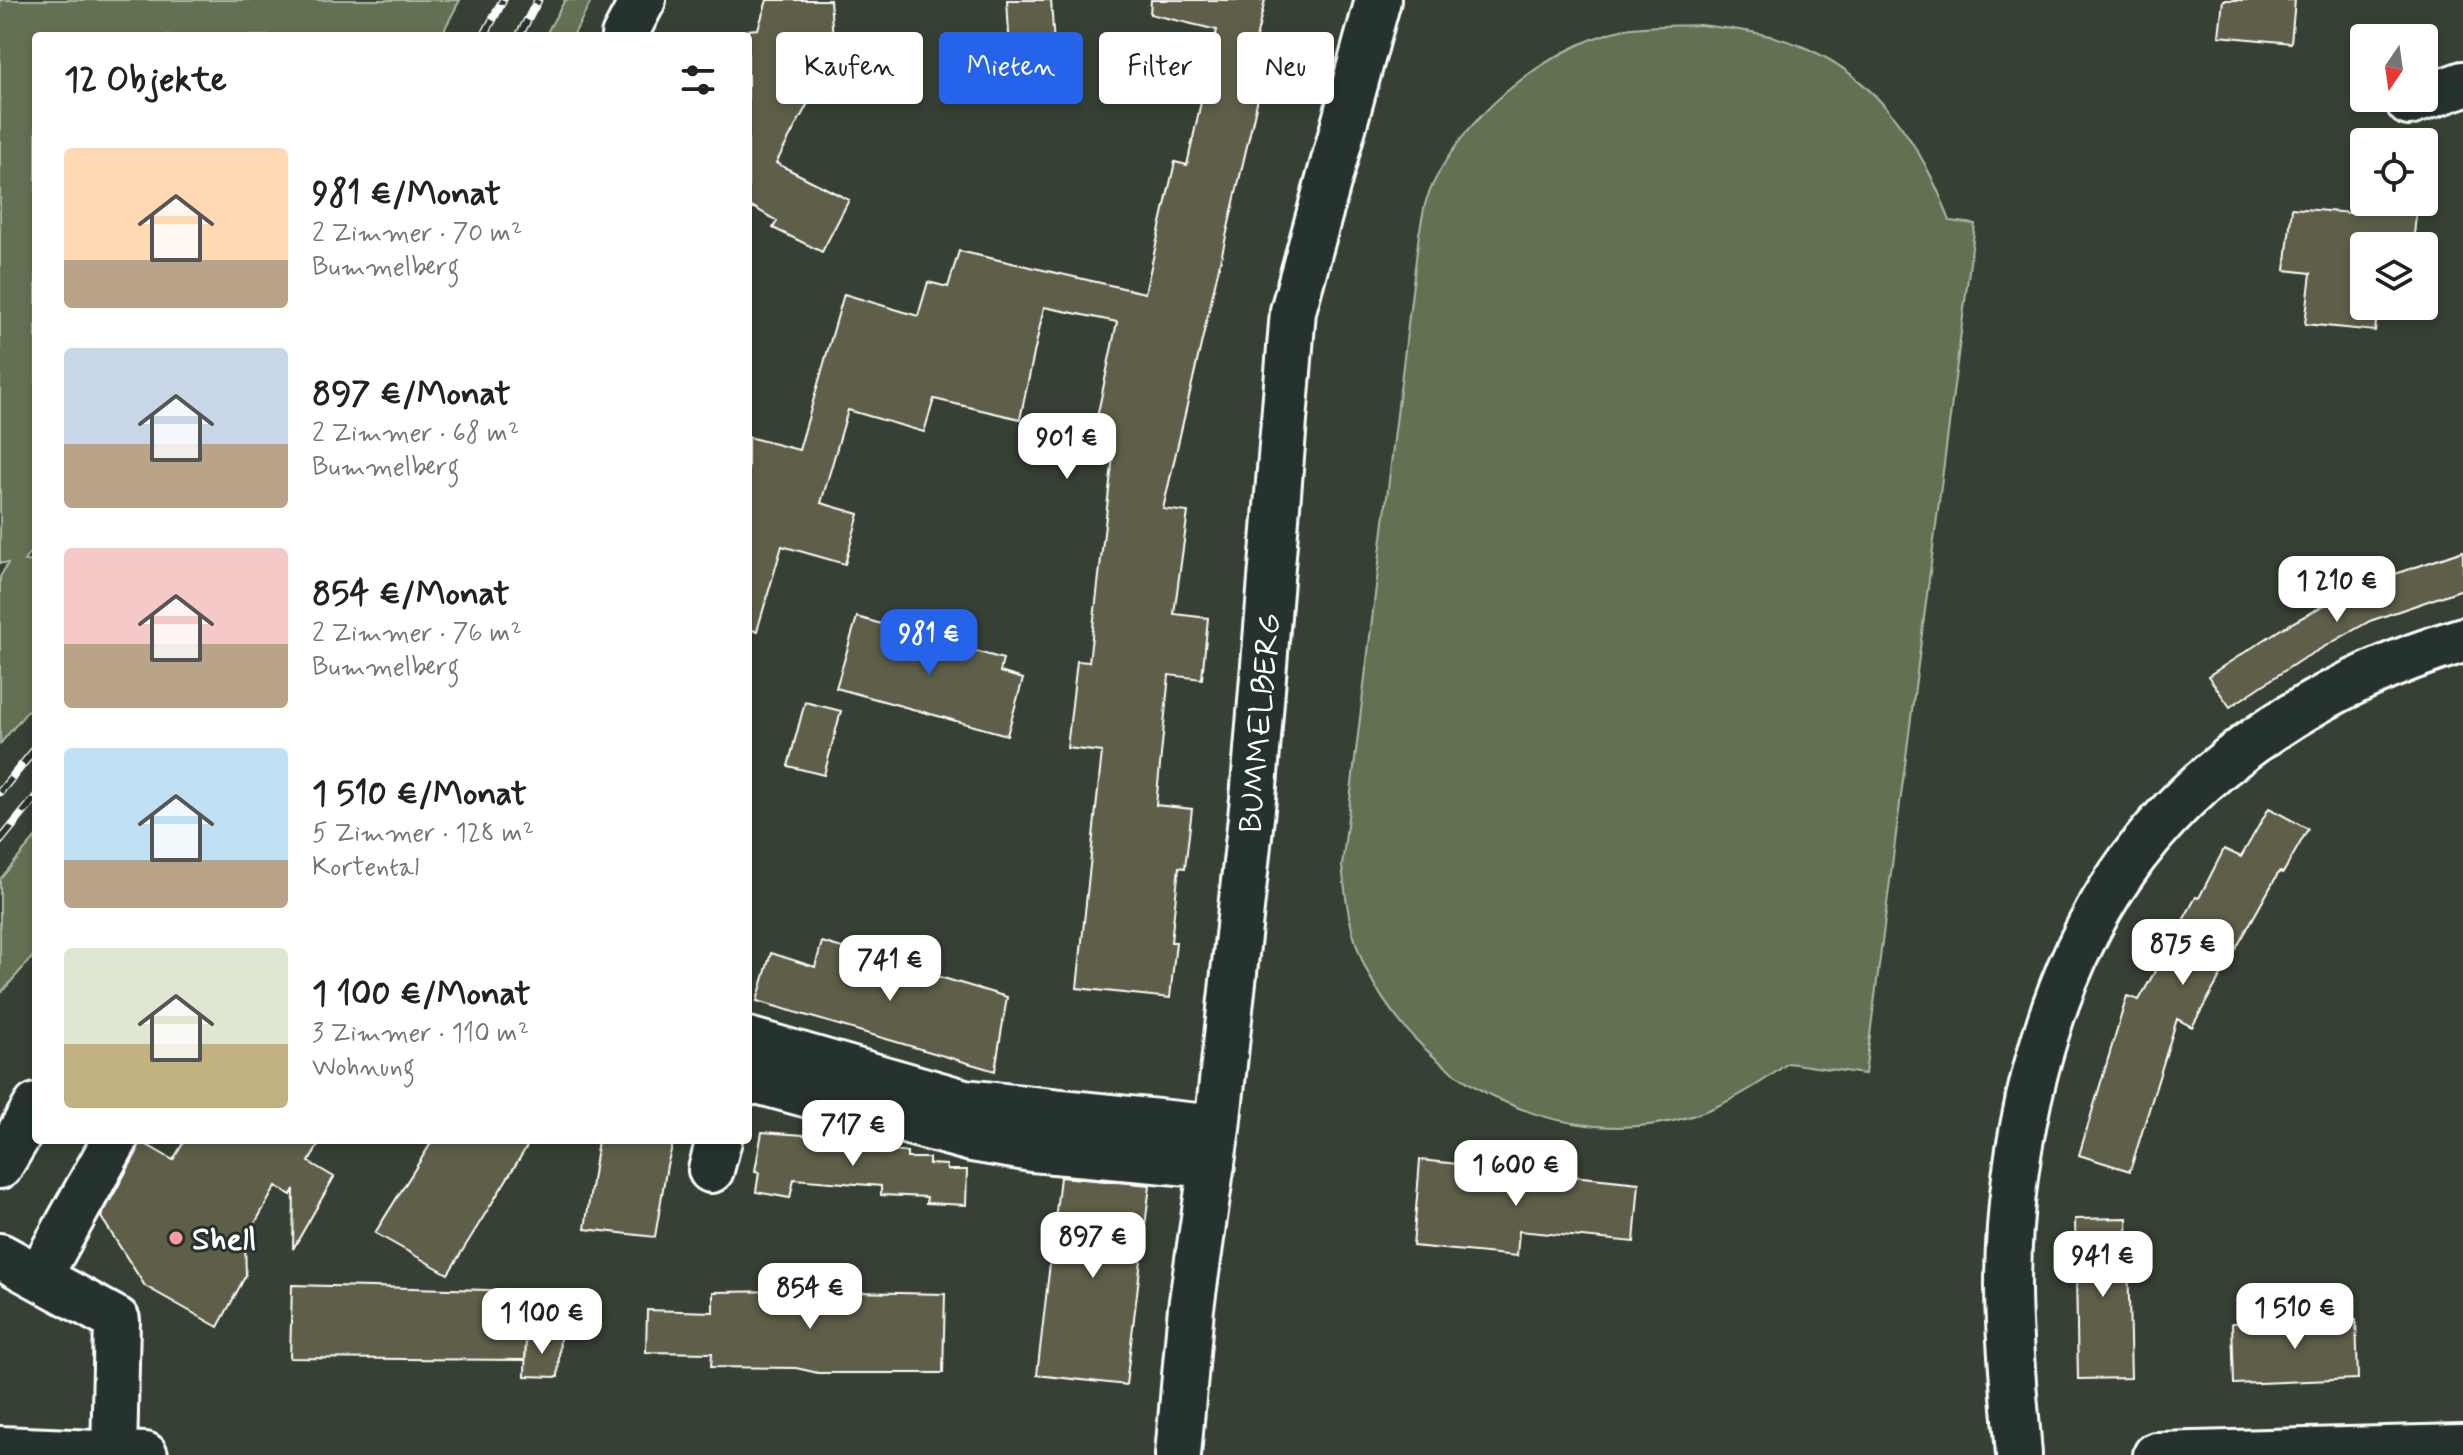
<!DOCTYPE html>
<html lang="de">
<head>
<meta charset="utf-8">
<style>
	body { margin:0; font-family:Mynerve,sans-serif; background:#f6f6f6; color:#222; height:100vh; display:flex; flex-direction:column; font-size:30px; white-space:nowrap }
	* { box-sizing:border-box; margin:0 }
	p { font-size:26px; color:#767676 }
	.icon { flex:none; width:44px; height:44px; fill:none; stroke:currentColor; stroke-width:2; stroke-linecap:round; stroke-linejoin:round }
	.map { position:relative; flex:1; overflow:hidden }
	.sheet { position:absolute; left:32px; top:32px; width:720px; height:1112px; display:flex; flex-direction:column; background:#fff; border-radius:8px; box-shadow:0 4px 12px #0003 }
	.sheet>* { flex:none }
	.hud { position:absolute; left:776px; top:32px; width:760px; height:72px; display:flex; gap:16px }
	.needle { width:52px; rotate:193deg }
	.tools { position:absolute; left:2350px; top:24px; display:grid; gap:16px }
	.tools a { display:grid; place-items:center; width:88px; height:88px; border-radius:8px; background:#fff; box-shadow:0 4px 12px #0003; font-size:40px }
	.price { position:absolute; translate:-50% -68px; padding:0 18px; border-radius:16px; background:#fff; color:#222; font-size:26px; line-height:52px; filter:drop-shadow(0 2px 4px #0008) }
	.price::after { content:''; position:absolute; left:50%; top:48px; width:24px; height:18px; margin-left:-12px; background:inherit; clip-path:polygon(0 0,100% 0,50% 100%) }
	.price.current { background:#2563eb; color:#fff }
	ul { padding:0; list-style:none }
	li { display:flex; align-items:center; gap:24px; height:200px; padding:0 32px }
	li span { display:grid; place-items:center; flex:none; width:224px; height:160px; border-radius:8px; color:#555 }
	li>.icon { margin-inline-start:auto }
	span .icon { width:96px; height:96px; fill:#fffc; stroke-width:1 }
	li b { font-size:34px }
	h2 { display:flex; justify-content:space-between; align-items:center; height:96px; padding:0 32px; font-size:34px }
	.tag { padding:0 28px; border-radius:8px; background:#fff; box-shadow:0 4px 12px #0003; font-size:28px; line-height:72px }
	.tag.current { background:#2563eb; color:#fff }
	.map>svg:first-child { display:block }
</style>
</head>
<body>
<div class="map">
<svg width="2463" height="1455" viewBox="0 0 2463 1455">
	<rect width="100%" height="100%" fill="#374035"/>
	<filter id="ink" filterUnits="userSpaceOnUse"><feTurbulence type="fractalNoise" baseFrequency=".0125" numOctaves="2"/><feDisplacementMap in="SourceGraphic" scale="16" xChannelSelector="R" yChannelSelector="G"/><feConvolveMatrix kernelMatrix="1 2 1 2 8 2 1 2 1" color-interpolation-filters="sRGB"/></filter>
	<g filter="url(#ink)">
		<path fill="#647152" stroke="#b2b8a8" stroke-width="2" d="M0,0h460l-19,36h-405v508l-12,17 12,1v139l-36,43v-167l8,-14h-8z
			M565,0h27l-19,36h-28z
			M1699,25c36,4 73,8 107,23 73,31 118,101 144,173l25,3 -110,850 -77,-11c-30,23 -60,41 -96,53 -128,39 -270,-30 -327,-149 -15,-33 -19,-66 -23,-101l77,-632c3,-12 4,-25 8,-36 29,-77 119,-152 198,-169 24,-4 50,-3 74,-4z
			M36,837v116l-36,41v-115z"/>
		<path fill="#5f5e49" stroke="#fff" stroke-width="2" d="M767,0h63l5,64 -8,1 3,26 -16,1 -38,71 73,37 -27,52 -49,-24 4,-7 -24,-14 -5,9v-186l10,-1z
			M1007,0h44l4,61 -45,-10z
			M1151,0h114l-9,39 15,3 -108,467 25,3 -14,102 34,4 -6,61 -33,-4 -13,130 36,4 -7,59 -6,-1 -8,75h5l-6,56 -93,-10 25,-236 -35,-4 10,-87 12,1 24,-206 -23,-5 27,-129 -73,-15 -24,112 -86,-20 -10,33 -76,-22 -27,93 38,11 -14,50 -63,-18 -25,85 -9,-1v-193l51,13 45,-156 74,22 10,-34 20,5 11,-36 186,42 30,-131 12,3 30,-135 -67,-16z
			M2223,0h72l-4,43 -72,-7z
			M2352,202l65,2 -4,42h-49v60h14l-3,25 -70,-7 6,-51 -26,-3 7,-62 59,5z
			M2463,551v38l-93,32 -71,40 -69,46 -22,-31 73,-47 76,-42z
			M857,617l146,42 -3,13 23,7 -16,56 -171,-47z
			M805,702l36,9 -17,64 -36,-9z
			M2269,808l39,21 -25,44 -4,-1 -87,155 -15,-8 -47,152 -51,-16 48,-159 12,4 57,-103 3,1 25,-49 17,8z
			M822,942l185,55 -12,74 -238,-70 14,-48 44,14z
			M762,1132l97,7v5l23,2v5l25,1v6h22v6l18,1v5h20l-1,35 -40,-2 1,-6 -46,-2v-9l-87,-7 -4,19 -34,-6 3,-20 -4,-1z
			M185,1140h136l-12,22 25,15 -41,72 1,-60 -3,6 -15,-9 -31,55 1,34 -28,52 -73,-41 -44,-69 36,-65 3,-11 33,19z
			M433,1140h98l-83,134 -73,-41z
			M598,1140h76l-7,25 -12,72 -70,-8z
			M1420,1160l219,23 -5,59 -115,-11 -2,25 -104,-10z
			M1060,1177l90,8 -24,200 -89,-10z
			M2127,1218l4,160 -53,1 -3,-160z
			M292,1285l236,6 -3,69 -235,-2z
			M807,1291l138,3 -2,79h-125l-22,-5 -85,-1 1,-14 -66,-1 1,-42 66,2v-20z
			M2356,1319l2,60 -124,5 -2,-61z
			M526,1336l34,1 -2,40 -33,-1z"/>
		<g fill="none" stroke-linecap="round" stroke-linejoin="round">
			<g stroke="#fff" stroke-width="50">
				<path id="minor" d="M2409,103l54,-19
					M748,1040l216,62 253,26
					M748,1083l9,-2 215,58 60,10 180,16
					M711,1170l8,-30
					M0,1256l117,64 -3,135
					M39,1277l76,-137
					M0,1449l145,6
					M1178,1455l13,-147 26,-180 36,-329 40,-488 85,-311
					M2019,1455c-4,-56 -11,-113 -11,-169 0,-135 35,-298 112,-410 78,-116 211,-197 343,-236
					M2156,1455l307,-8"/>
			</g>
			<g stroke="#fff" stroke-width="50">
				<path id="major" d="M624,36l19,-36
					M0,1166l36,-60"/>
			</g>
			<use href="#minor" stroke="#26332d" stroke-width="44"/>
			<use href="#major" stroke="#26332d" stroke-width="44"/>
			<g stroke="#fff" stroke-width="9">
				<path id="rail" d="M484,36l19,-36
					M519,36l19,-36
					M0,792l36,-44
					M0,841l36,-44"/>
			</g>
			<use href="#rail" stroke="#26332d" stroke-width="6" stroke-dasharray="18" stroke-linecap="butt"/>
		</g>
	</g>
	<circle fill="#ff9aa2" stroke="#26332d" stroke-width="3" cx="176" cy="1238" r="8"/>
	<g text-anchor="middle" stroke-width="6" stroke-linejoin="round" paint-order="stroke">
		<g font-size="32" fill="#fff" stroke="#26332d">
			<text transform="translate(1259 723) rotate(-85)" y="11">BUMMELBERG</text>
		</g>
		<g font-size="32" font-weight="bold" fill="#fff" stroke="#26332d" text-anchor="start">
			<text x="192" y="1249">Shell</text>
		</g>
	</g>
</svg>
<div class="tools">
<a><svg class="needle" viewBox="-14 -14 28 28"><path d="M0-13l5 13h-10z" fill="#e53935"/><path d="M0 13l5-13h-10z" fill="#767676"/></svg></a>
<a><svg class="icon" aria-label="locate" viewBox="0 0 24 24"><circle cx="12" cy="12" r="6"/><path d="M12 2v4M12 18v4M2 12h4M18 12h4"/></svg></a>
<a><svg class="icon" aria-label="layers" viewBox="0 0 24 24"><path d="M12 4l9 5-9 5-9-5zM3 14l9 5 9-5"/></svg></a>
</div>
<b class="price" style="left:1067px;top:481px">901 €</b>
<b class="price" style="left:2337px;top:624px">1 210 €</b>
<b class="price current" style="left:929px;top:677px">981 €</b>
<b class="price" style="left:2183px;top:987px">875 €</b>
<b class="price" style="left:890px;top:1003px">741 €</b>
<b class="price" style="left:853px;top:1168px">717 €</b>
<b class="price" style="left:1516px;top:1208px">1 600 €</b>
<b class="price" style="left:1093px;top:1280px">897 €</b>
<b class="price" style="left:2103px;top:1299px">941 €</b>
<b class="price" style="left:810px;top:1331px">854 €</b>
<b class="price" style="left:2295px;top:1351px">1 510 €</b>
<b class="price" style="left:542px;top:1356px">1 100 €</b>
<div class="hud">
<a class="tag">Kaufen</a>
<a class="tag current">Mieten</a>
<a class="tag">Filter</a>
<a class="tag">Neu</a>
</div>
<section class="sheet">
<h2>12 Objekte<svg class="icon" aria-label="filters" viewBox="0 0 24 24"><path d="M4 7h16M4 17h16"/><circle cx="9" cy="7" r="2"/><circle cx="15" cy="17" r="2"/></svg></h2>
<ul>
<li><span style="background:linear-gradient(#ffd9b3 70%,#b9a48a 0)"><svg class="icon" aria-label="home" viewBox="0 0 24 24"><path d="M3 11l9-7 9 7M6 9v11h12V9"/></svg></span><div><b>981 €/Monat</b><p>2 Zimmer · 70 m²</p><p>Bummelberg</p></div></li>
<li><span style="background:linear-gradient(#c9d6e8 60%,#b9a48a 0)"><svg class="icon" aria-label="home" viewBox="0 0 24 24"><path d="M3 11l9-7 9 7M6 9v11h12V9"/></svg></span><div><b>897 €/Monat</b><p>2 Zimmer · 68 m²</p><p>Bummelberg</p></div></li>
<li><span style="background:linear-gradient(#f6c9c9 60%,#b9a48a 0)"><svg class="icon" aria-label="home" viewBox="0 0 24 24"><path d="M3 11l9-7 9 7M6 9v11h12V9"/></svg></span><div><b>854 €/Monat</b><p>2 Zimmer · 76 m²</p><p>Bummelberg</p></div></li>
<li><span style="background:linear-gradient(#bfe0f5 70%,#b9a48a 0)"><svg class="icon" aria-label="home" viewBox="0 0 24 24"><path d="M3 11l9-7 9 7M6 9v11h12V9"/></svg></span><div><b>1 510 €/Monat</b><p>5 Zimmer · 128 m²</p><p>Kortental</p></div></li>
<li><span style="background:linear-gradient(#dfe7d0 60%,#c2b280 0)"><svg class="icon" aria-label="home" viewBox="0 0 24 24"><path d="M3 11l9-7 9 7M6 9v11h12V9"/></svg></span><div><b>1 100 €/Monat</b><p>3 Zimmer · 110 m²</p><p>Wohnung</p></div></li>
</ul>
</section>
</div>
</body>
</html>
